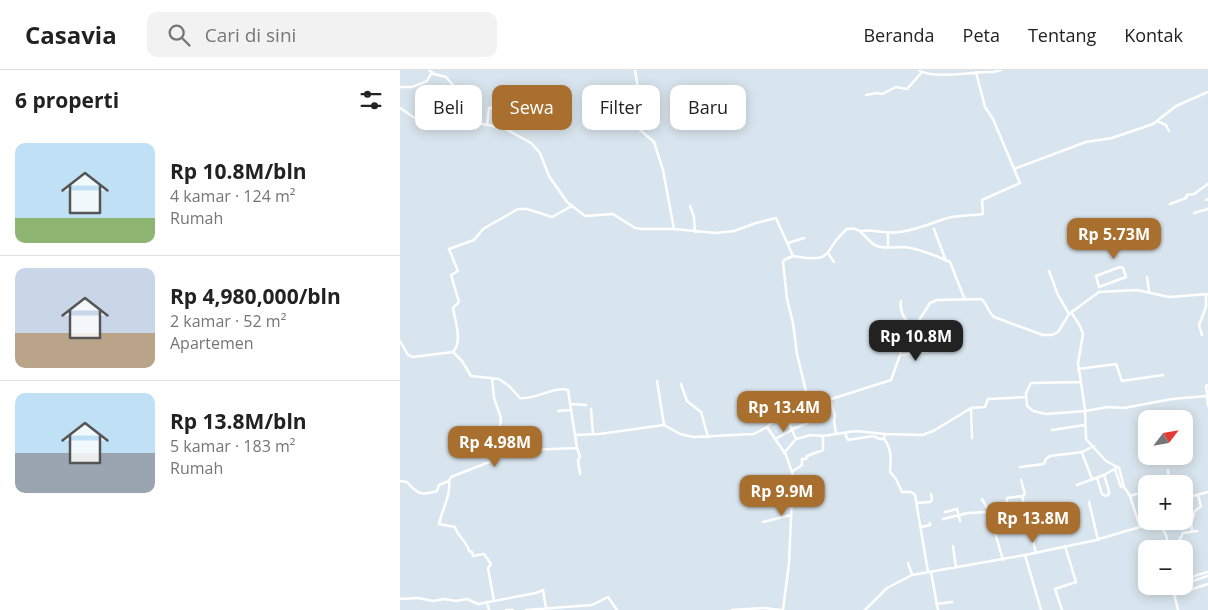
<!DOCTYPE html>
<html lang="id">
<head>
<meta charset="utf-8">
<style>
	body { margin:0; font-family:"Open Sans",sans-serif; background:#f2f2f2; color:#222; height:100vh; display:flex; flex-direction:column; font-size:19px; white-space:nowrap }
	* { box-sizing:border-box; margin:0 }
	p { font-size:16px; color:#767676 }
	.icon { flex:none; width:28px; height:28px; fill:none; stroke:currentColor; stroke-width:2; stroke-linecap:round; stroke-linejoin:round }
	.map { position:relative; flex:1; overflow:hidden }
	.details { display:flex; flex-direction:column; background:#fff; width:400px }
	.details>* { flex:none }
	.guide { position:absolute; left:15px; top:15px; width:475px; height:45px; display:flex; gap:10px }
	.needle { width:32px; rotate:59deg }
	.tools { position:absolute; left:738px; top:340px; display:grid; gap:10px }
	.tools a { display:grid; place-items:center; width:55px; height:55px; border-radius:10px; background:#fff; box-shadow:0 2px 12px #0003; font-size:25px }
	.price { position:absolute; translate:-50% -42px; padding:0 11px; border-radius:10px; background:#a86f2e; color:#fff; font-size:16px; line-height:32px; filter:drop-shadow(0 1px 2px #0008) }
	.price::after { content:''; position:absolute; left:50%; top:30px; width:15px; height:11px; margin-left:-8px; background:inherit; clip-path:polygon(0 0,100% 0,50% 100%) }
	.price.active { background:#222; color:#fff }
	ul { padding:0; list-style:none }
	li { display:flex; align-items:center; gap:15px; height:125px; padding:0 15px }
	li+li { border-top:1px solid #e0e0e0 }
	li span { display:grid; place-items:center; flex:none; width:140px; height:100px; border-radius:10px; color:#555 }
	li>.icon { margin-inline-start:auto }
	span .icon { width:60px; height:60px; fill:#fffc; stroke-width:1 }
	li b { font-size:21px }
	h2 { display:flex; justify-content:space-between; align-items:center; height:60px; padding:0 15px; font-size:21px }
	.chip { padding:0 18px; border-radius:10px; background:#fff; box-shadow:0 2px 12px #0003; font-size:18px; line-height:45px }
	.chip.active { background:#a86f2e; color:#fff }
	header { display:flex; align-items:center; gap:30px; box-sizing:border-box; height:70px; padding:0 25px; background:#fff; border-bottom:1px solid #e0e0e0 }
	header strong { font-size:24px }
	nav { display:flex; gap:28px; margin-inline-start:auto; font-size:18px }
	.search { width:350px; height:45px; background:#f2f2f2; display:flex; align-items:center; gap:12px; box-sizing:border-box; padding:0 18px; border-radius:10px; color:#767676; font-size:19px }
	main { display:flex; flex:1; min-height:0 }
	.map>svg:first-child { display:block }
</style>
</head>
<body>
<header>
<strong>Casavia</strong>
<div class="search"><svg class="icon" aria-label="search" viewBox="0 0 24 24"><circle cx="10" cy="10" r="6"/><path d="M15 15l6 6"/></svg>Cari di sini</div>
<nav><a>Beranda</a><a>Peta</a><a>Tentang</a><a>Kontak</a></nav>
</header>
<main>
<section class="details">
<h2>6 properti<svg class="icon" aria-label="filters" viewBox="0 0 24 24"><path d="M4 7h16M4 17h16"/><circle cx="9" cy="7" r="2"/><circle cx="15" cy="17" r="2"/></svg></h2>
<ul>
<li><span style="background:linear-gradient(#bfe0f5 75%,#8fb573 0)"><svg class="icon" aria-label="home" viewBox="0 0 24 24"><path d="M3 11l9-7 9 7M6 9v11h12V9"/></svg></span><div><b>Rp 10.8M/bln</b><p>4 kamar · 124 m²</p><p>Rumah</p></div></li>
<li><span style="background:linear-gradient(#c9d6e8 65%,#b9a48a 0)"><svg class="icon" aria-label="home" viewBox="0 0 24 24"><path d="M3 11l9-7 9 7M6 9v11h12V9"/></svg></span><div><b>Rp 4,980,000/bln</b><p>2 kamar · 52 m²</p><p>Apartemen</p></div></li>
<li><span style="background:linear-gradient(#bfe0f5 60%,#9aa5b1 0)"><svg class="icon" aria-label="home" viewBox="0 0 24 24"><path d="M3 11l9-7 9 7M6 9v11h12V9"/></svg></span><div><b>Rp 13.8M/bln</b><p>5 kamar · 183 m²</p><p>Rumah</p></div></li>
</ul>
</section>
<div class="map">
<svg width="808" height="540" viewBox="0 0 808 540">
	<rect width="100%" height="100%" fill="#d9e5ee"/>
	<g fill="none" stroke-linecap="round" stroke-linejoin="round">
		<path stroke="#fff" stroke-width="2.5" d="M29,0l5,4 12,3 12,14 9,13 4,18 33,6 27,15 9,10 9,23 18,26 18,14 28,-2 22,14 6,1h33l42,4 18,-2 22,-8 20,-5 17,38c44,8 28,-5 54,-27 15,-4 18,12 30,17 8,3 19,1 28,1 14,2 32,9 45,15l15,38
			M235,0l6,36v12l-3,10 16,14 9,28 11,59
			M519,0c13,10 56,1 74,2l8,-2
			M0,17h12l15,-6 5,-9
			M466,25l11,-2 5,1 14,-7 11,2 15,-17
			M0,38c7,4 14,11 21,13 14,5 34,1 49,-1
			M757,51l9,4 3,6
			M87,55l2,-17 15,-2
			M614,99l72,-27 26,-4 41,-14 23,-18 32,-14
			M806,130l2,-1
			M770,134l16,-6 1,-3 7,-1 14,-10
			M290,136l4,11 1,15
			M794,143l14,-4
			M534,159l12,32
			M461,161c9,-2 27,3 39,1 15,-2 27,-7 41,-12 13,-5 29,-4 42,-6l-1,-14 38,-17 -27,-64 -8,-12 -9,-35
			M388,173l16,-5
			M488,177v-13
			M428,183l6,9
			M393,186l-9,4 -1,2 4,37 6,24 4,31 12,50
			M720,197l3,1 3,9 -27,10 -3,-11z
			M649,201l9,24 11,19
			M747,207l2,15
			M501,231c-2,11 4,21 14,25
			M671,242l9,14 3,8 -5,29 7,46 1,30 20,22 13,7 5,19 6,9 10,31 19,-4 7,12 3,14
			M802,265l-3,-10 7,-18v-12
			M0,271l8,14 5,2 40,-5 9,9 9,15 28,3 10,7 11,12c16,2 33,-12 48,-8l9,58 -48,2 -24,4 -3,3 -51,20 -2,4 -10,4 -2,6c-15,5 -20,3 -30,-9l-7,-1
			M53,282c10,-11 2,-31 0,-44l6,-6 -8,-27 7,-4 -9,-22 25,-9 9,-11 35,-20h9l25,8 20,-11
			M501,285l27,-4
			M678,299l38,-5 6,17 41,-6
			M92,309l2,19 7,20 -1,8 4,18
			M257,311l7,44
			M681,312l-50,1 -5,10 1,13 6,5 13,3 39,-3 23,-4 16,1 48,-9 34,-3
			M281,314l6,17 14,11 7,25
			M808,315l-2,1 2,20
			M170,334l16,1
			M572,338l13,-1 3,-8 38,-2
			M191,339l2,25
			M158,341l13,-1
			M367,357l19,28 7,20 -4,88 -6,47
			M392,359l16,-6
			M652,360l33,-5
			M445,363l3,7 25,-4 7,3h4
			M436,364l20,-3 29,3 38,1 12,-5 36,-22 1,30
			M485,364l-1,5c8,9 7,22 6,33l6,7 6,13h9l4,3 13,77
			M175,365l24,-1 65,-9 16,9 13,3 61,-3 13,-7 12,-11 30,-12 16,-3 66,-21 13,-36 26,-41 7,-3 44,-1c6,4 7,13 13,18l49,18h9l6,-3 11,-18 30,-22 38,-2 32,7 39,-3
			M375,369l17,-9
			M396,369l15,-4 12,1
			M177,378l3,9 -2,3 2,14
			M384,383l12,-14 -11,-25
			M682,383l10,26
			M620,397l24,-3 2,-5 4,-3 32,-4 12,-6
			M715,399l6,18h3
			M768,400l1,14
			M393,401l9,-6v-6h4l1,-3 16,-6v-14l13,-2 -2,-14 1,-4 -5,-17
			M697,408l5,16 4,2 3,-2v-3l-5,-16
			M621,410l4,14 -3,2
			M49,411c2,15 -7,28 -10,43l16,3c2,9 12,14 14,24l3,1 1,4 11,-2 7,10 -3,4 6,33
			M769,414l6,-2h11l7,14 15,-4
			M677,415l27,-10 14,-8
			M378,424l16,-2
			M784,424l6,-3
			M730,426l16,-5
			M582,429l5,9
			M689,432l9,38
			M517,433l13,-1 2,-2 -1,-6
			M600,435l7,-3v-4l15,-2 14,57
			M587,438l13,-3 2,9
			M545,442l12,-3 3,12
			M543,449l25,-6 21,-1 14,48
			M363,452l28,-7
			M759,453l7,-2
			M521,457l9,-2v-2
			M792,462l-1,-10 3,-6v-4l7,-6 -3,-11
			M777,473l1,6
			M769,475l9,-2 5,-10 14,-2
			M553,476l3,22
			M625,485l16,55
			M508,493l4,12
			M531,502l7,38
			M784,509l24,-7
			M784,514l24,-8
			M772,516l6,24
			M774,525l34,-11
			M0,529l18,-1 15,3 11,-2 12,2 11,-2 11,5 58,-11 7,-3 3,18
			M87,532l2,8
			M536,534l16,-2
			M106,540h7
			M126,540l66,-5 16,-8 9,13
			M332,540l32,-2 17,2
			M465,540l22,-22 25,-13 113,-20 67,-14 48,-14
			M662,540l-7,-21 21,-7 -11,-36"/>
	</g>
</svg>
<div class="tools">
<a><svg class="needle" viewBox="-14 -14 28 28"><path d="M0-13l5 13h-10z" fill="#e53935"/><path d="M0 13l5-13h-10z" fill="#767676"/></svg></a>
<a>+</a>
<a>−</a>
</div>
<b class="price" style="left:714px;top:190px">Rp 5.73M</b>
<b class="price active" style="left:516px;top:292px">Rp 10.8M</b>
<b class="price" style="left:384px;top:363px">Rp 13.4M</b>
<b class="price" style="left:95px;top:398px">Rp 4.98M</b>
<b class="price" style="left:382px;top:447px">Rp 9.9M</b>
<b class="price" style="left:633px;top:474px">Rp 13.8M</b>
<div class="guide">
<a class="chip">Beli</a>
<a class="chip active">Sewa</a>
<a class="chip">Filter</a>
<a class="chip">Baru</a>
</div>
</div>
</main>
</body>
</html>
